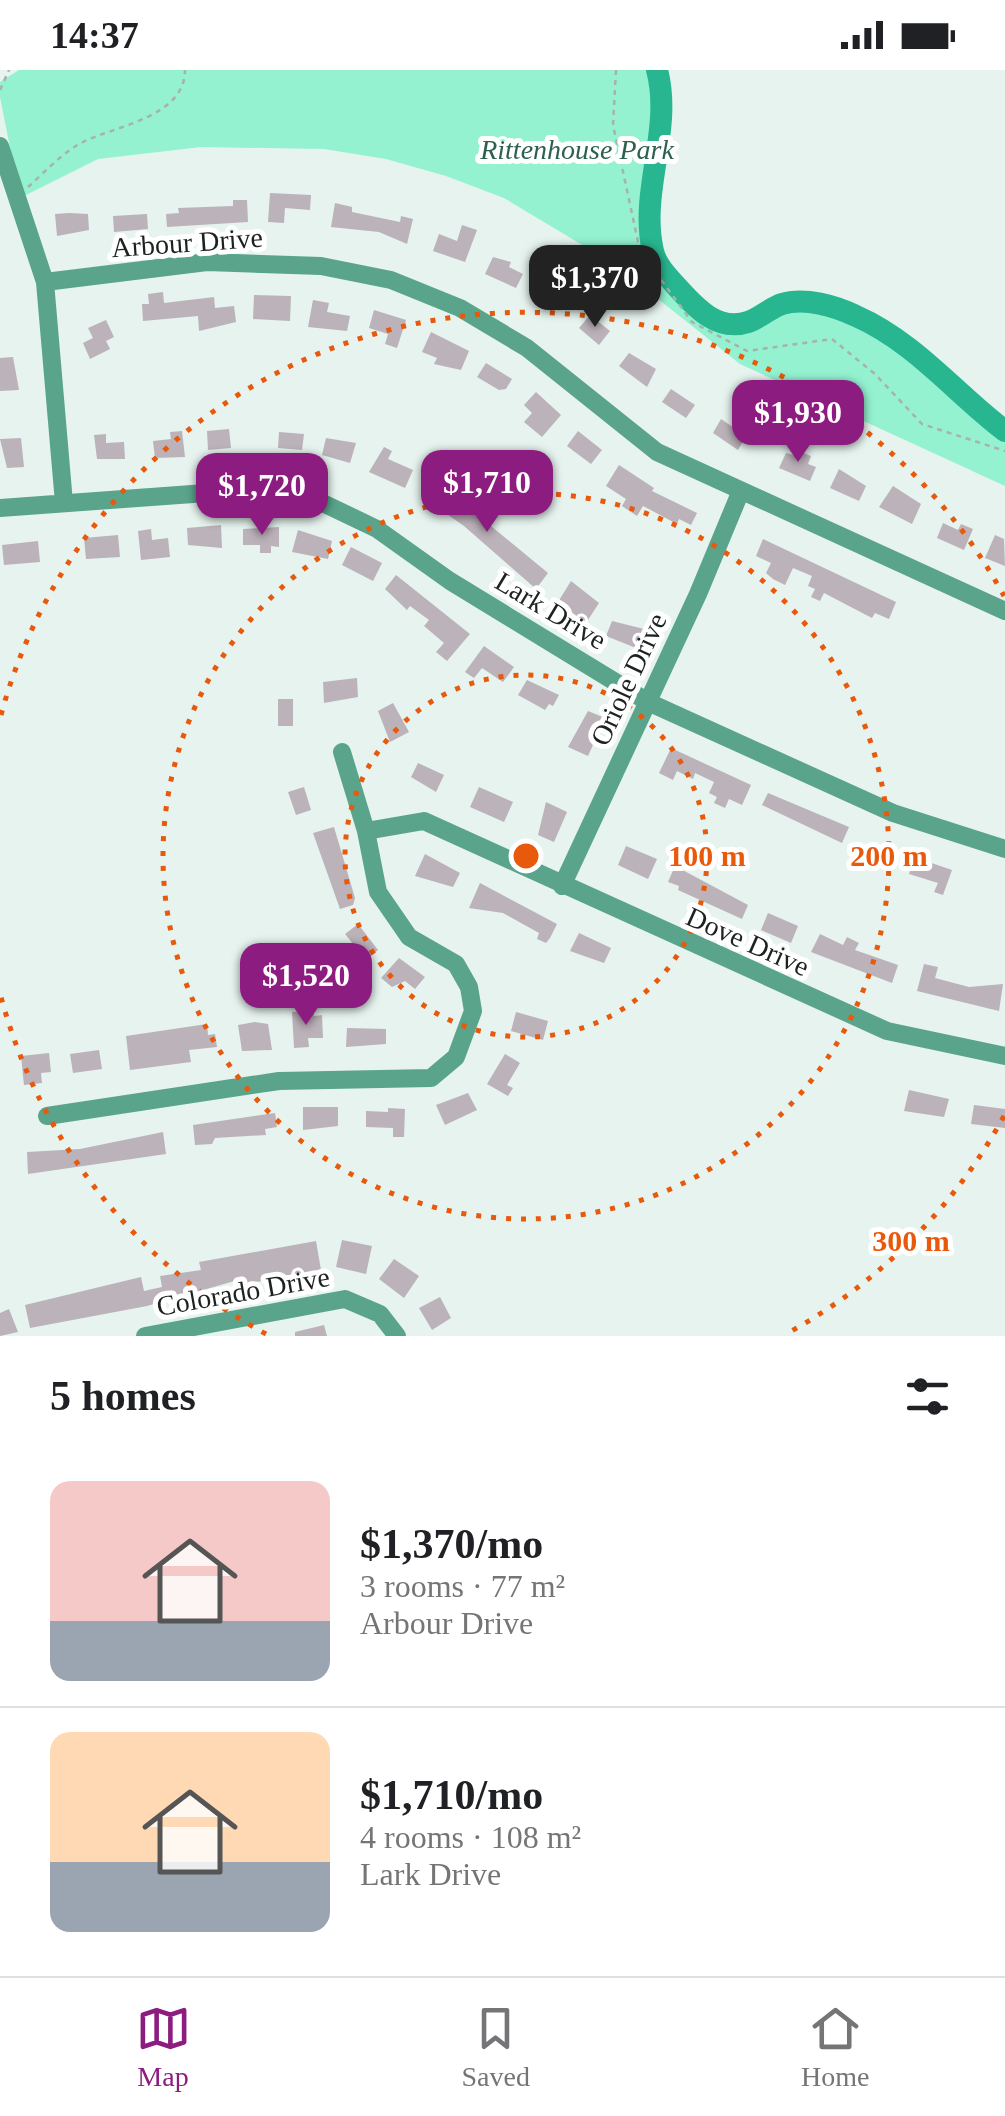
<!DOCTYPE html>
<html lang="en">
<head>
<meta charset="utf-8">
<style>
	body { margin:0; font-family:"Times New Roman",serif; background:#f6f6f6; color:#202124; height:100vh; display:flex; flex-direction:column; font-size:38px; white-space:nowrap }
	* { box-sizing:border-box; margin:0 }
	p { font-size:32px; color:#757577 }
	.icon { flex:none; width:55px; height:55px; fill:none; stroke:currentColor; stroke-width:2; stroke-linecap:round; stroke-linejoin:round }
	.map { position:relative; height:1266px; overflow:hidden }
	.details { display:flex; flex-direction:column; background:#fff; flex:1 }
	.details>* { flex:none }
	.price { position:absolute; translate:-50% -85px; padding:0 22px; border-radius:20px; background:#8c1c7f; color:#fff; font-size:32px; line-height:65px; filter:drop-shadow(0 2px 5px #0008) }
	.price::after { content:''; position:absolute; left:50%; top:60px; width:30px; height:22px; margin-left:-15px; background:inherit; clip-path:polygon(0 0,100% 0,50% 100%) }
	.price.current { background:#222; color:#fff }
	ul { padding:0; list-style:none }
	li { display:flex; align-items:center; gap:30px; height:250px; padding:0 50px }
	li+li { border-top:2px solid #e0e0e0 }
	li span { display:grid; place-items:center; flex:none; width:280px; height:200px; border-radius:20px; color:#555 }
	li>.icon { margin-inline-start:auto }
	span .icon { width:120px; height:120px; fill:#fffc; stroke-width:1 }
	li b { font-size:42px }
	h2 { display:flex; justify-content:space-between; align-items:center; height:120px; padding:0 50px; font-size:42px }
	.status { display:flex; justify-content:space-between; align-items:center; height:70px; padding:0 50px; background:#fff; direction:ltr }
	.status svg { height:28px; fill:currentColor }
	.tabs { display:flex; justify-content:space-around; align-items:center; height:140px; border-top:2px solid #e0e0e0; background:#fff; font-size:28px; color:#757577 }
	.tabs a { display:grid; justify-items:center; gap:5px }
	.tabs .current { color:#8c1c7f }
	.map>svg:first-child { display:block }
</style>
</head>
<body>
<div class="status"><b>14:37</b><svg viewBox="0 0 49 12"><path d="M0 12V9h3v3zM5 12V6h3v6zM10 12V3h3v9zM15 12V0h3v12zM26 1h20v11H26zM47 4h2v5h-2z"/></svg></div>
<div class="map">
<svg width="1005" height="1266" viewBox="0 0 1005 1266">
	<rect width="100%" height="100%" fill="#e6f3ee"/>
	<path fill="#94f2d1" d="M19,0h633c33,55 -20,127 3,186 9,23 32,43 50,60 45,18 55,-13 95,-14 84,-2 145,83 205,129v55l-265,-122 -126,-100 -110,-66 -58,-22 -60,-17 -62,-10 -123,-2 -103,12 -78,39 -20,-101v-15z"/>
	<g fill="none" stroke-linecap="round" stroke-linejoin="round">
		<path stroke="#27b68f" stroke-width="22" d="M657,0c16,60 -18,121 -4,181 3,14 15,26 25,37 18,20 40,44 70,34 12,-4 22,-14 34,-18 23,-7 53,2 74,12 59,26 99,77 149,115"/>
	</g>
	<path fill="#bcb2ba" d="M270,123l41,2 -1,15 -25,-2 -1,15 -16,-1z
		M233,130h14l1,22 -81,5 -1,-13 13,-1 -1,-5 55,-2z
		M335,133l17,4v5l48,10 1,-6 12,3 -6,25 -28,-12 -48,-5z
		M69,143l19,1 1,16 -32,6 -2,-22z
		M147,144l1,15 -34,3 -1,-16z
		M462,155l15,5 -12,32 -32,-11 6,-17 18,7z
		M493,187l18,5 -2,5 14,7 -7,14 -31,-14z
		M547,207l27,18 -9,13 -29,-14z
		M163,222l1,11 50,-6 1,11 19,-2 2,16 -37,9 -1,-15 -55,5 -1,-17h7l-1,-10z
		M254,225l37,1 -1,25 -37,-2z
		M313,230l16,3 -2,9 23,4 -3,15 -39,-4z
		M374,240l32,10 -9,28 -12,-4 3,-10 -19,-6z
		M590,245l20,16 -11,14 -20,-17z
		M106,250l8,17 -8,4 4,8 -20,10 -7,-16 10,-5 -5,-10z
		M431,262l38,19 -8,19 -27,-6 3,-6 -15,-6z
		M629,283l27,16 -9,18 -28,-21z
		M13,287l6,33 -19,1v-33z
		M486,293l26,16 -6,10 -7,1 -22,-13z
		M671,319l24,16 -9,13 -24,-16z
		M536,322l25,23 -19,22 -18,-15 8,-9 -8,-8z
		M721,349l25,17 -8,14 -25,-17z
		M229,359l2,19 -23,2 -1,-19z
		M182,361l3,26 -30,1 -2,-17 18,-2 -1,-7z
		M578,361l24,19 -11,14 -24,-18z
		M279,362l25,2 -2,16 -24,-2z
		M106,364v9l18,-1 1,17h-28l-3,-24z
		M21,368l3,29 -17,1 -7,-29z
		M326,368l30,5 -6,20 -28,-8z
		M384,377l8,4 -4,8 25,11 -8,18 -36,-16z
		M799,381l12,5 -3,8 8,3 -6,14 -31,-13 7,-15 11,3z
		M619,395l35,23 -2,3 45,22 -6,12 -12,-6 -2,5 -34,-18 -6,10 -15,-10 4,-7 -20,-13z
		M839,399l27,17 -7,15 -29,-13z
		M430,414l32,18 86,71 -12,16 -72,-63 -43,-30z
		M893,416l28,18 -9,20 -33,-17z
		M943,453l15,7 3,-6 12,5 -9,21 -27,-12z
		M221,455l1,23 -34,-3 -1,-17z
		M279,457v20l-8,-1v7h-11v-8h-17v-16z
		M151,459l1,11 16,-2 2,19 -29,3 -3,-29z
		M298,460l34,11 -4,18 -36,-7z
		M118,465l2,22 -34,2 -2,-21z
		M995,465l9,4 1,27 -20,-8z
		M763,469l133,63 -7,17 -14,-6 -3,5 -48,-25 -4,8 -9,-4 4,-8 -7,-3 4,-10 -19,-8 -8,17 -12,-6 -7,-6 5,-10 -15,-7z
		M38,471l2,21 -36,3 -2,-20z
		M351,477l31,16 -9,18 -31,-16z
		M396,505l74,59 -23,27 -11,-9 8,-9 -20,-17 5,-6 -19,-14 -3,4 -22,-21z
		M571,511l28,22 -13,20 -28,-21z
		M612,551l32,8 -8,19 -30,-12z
		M484,576l30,21 -11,15 -21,-14 -8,10 -9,-6z
		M357,608l1,19 -34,6 -1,-21z
		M527,610l32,15 -6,11 -4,-2 -4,6 -27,-15z
		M278,629h15v27h-15z
		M393,633l16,29 -19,10 -12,-31z
		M588,641l17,7 -17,38 -20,-9z
		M671,678l80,37 -9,20 -13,-6 -4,9 -11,-5 3,-6 -8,-4 5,-11 -19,-9 -2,6 -16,-8 -4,9 -14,-7z
		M418,693l26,12 -8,17 -25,-15z
		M304,717l7,23 -15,5 -8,-23z
		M479,717l34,15 -9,20 -34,-15z
		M768,723l81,34 -7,16 -80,-38z
		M546,732l21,10 -13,30 -16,-7z
		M334,757l21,71 -2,7 -13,4 -27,-76z
		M626,776l31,13 -9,20 -30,-14z
		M425,784l35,19 -7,14 -38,-11z
		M914,787l38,13 -9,25 -9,-3 4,-9 -29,-9z
		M675,796l73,39 -6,14 -64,-29 1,-4 -11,-4z
		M480,813l77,41 -7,14 -4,5 -9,-4 2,-6 -36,-20 -34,-5z
		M768,843l30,13 -7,17 -30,-13z
		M358,854l20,26 -12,10 -21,-26z
		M579,863l32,15 -7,15 -34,-12z
		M820,864l23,11 4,-8 12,6 -4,7 43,15 -6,18 -81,-31z
		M399,888l26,19 -10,12 -10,-8 -13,6 -11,-9z
		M924,894l14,3 -3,11 34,9 34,-3 -4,27 -82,-20z
		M314,941v5l8,-1 1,23h-15l1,9 -15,1 -2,-36z
		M516,942l32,9 -5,19 -32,-9z
		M255,952l13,2 4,26 -30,1 -4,-26z
		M207,954l1,11 7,-1 2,13 -28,3 2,12 -61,8 -4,-34z
		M347,958l39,1v15l-40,3z
		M99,980l3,19 -29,4 -3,-19z
		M49,983l2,19 -10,1 1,10 -18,2 -3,-29z
		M505,984l15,9 -13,22 6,3 -5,8 -21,-12z
		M909,1020l40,9 -5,18 -40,-6z
		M468,1023l9,17 -32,15 -9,-20z
		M974,1035l31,4v19l-34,-4z
		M303,1037h35v19l-35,4z
		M388,1038l17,1 -1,28h-11v-9l-27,-1v-16l22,1z
		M275,1043l2,14 -12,2 1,6 -51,3 -3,6 -17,1 -2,-20z
		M163,1062l3,22 -138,20 -1,-22 53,-3z
		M342,1170l30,6 -6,28 -30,-7z
		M316,1171l5,29 -75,14 -1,-6 -98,28 -117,22 -5,-23 116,-28 3,14 18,-4 -2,-11 41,-6 -2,-8z
		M394,1189l25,17 -15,22 -25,-19z
		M440,1227l11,21 -19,12 -13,-22z
		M9,1239l9,23 -18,4v-23z
		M324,1255l3,11h-32v-4z"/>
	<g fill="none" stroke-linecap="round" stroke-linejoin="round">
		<path stroke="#a7b1ad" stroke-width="2.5" stroke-dasharray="5 5" stroke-linecap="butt" d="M616,0l-3,55 27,126 52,71 55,29 85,-12 43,35 47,50 83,27
			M0,20l9,-20
			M28,117c17,-15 35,-35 55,-45 32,-16 102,-25 102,-72"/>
		<path stroke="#59a48a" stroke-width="18" d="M0,76l45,136
			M64,433l-19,-221 162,-20 114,4 70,14 69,28 67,40 130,104 348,159
			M0,438l261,-19 45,6 71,34 73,52 198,121 245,111 112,36
			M366,761l58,-10 463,210 118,25
			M562,816l136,-292 42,-101
			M47,1046l232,-35 152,-3 25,-21 17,-46 -4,-24 -13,-23 -47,-27 -31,-45 -12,-61 -24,-79
			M145,1266l200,-37 35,15 17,22"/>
	</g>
	<g fill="none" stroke="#e8590c" stroke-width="5" stroke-dasharray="5 10">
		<circle cx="526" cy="786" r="181"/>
		<circle cx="526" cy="786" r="363"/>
		<path d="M1004 1046A544 544 0 0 1 786 1264M266 1264A544 544 0 0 1 1 927M1 645A544 544 0 0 1 1004 526"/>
	</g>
	<g text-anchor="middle" stroke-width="10" stroke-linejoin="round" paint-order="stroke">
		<g font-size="28" font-style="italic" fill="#2c604f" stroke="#fff">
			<text x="577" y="89">Rittenhouse Park</text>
		</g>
		<g font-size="28" fill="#1d2220" stroke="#fff">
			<text transform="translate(187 172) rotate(-4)" y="10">Arbour Drive</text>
			<text transform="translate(551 540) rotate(31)" y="10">Lark Drive</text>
			<text transform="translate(628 609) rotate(-65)" y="10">Oriole Drive</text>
			<text transform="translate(748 871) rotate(24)" y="10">Dove Drive</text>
			<text transform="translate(243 1221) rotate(-10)" y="10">Colorado Drive</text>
		</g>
	</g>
	<circle cx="526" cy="786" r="15" fill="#e8590c" stroke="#fff" stroke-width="5"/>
	<g font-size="30" text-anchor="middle" font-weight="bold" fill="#e8590c" stroke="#fff" stroke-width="10" stroke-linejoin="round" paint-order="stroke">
		<text x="707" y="796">100 m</text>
		<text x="889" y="796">200 m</text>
		<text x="911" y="1181">300 m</text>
	</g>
</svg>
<b class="price current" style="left:595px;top:260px">$1,370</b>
<b class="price" style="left:798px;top:395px">$1,930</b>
<b class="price" style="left:487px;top:465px">$1,710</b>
<b class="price" style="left:262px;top:468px">$1,720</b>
<b class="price" style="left:306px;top:958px">$1,520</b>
</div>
<section class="details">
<h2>5 homes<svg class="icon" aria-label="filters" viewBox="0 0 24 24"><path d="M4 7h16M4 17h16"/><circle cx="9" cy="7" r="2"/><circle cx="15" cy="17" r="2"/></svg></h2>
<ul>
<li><span style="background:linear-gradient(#f6c9c9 70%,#9aa5b1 0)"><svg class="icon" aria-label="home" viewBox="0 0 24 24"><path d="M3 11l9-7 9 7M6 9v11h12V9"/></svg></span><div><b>$1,370/mo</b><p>3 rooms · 77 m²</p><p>Arbour Drive</p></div></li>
<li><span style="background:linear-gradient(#ffd9b3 65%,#9aa5b1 0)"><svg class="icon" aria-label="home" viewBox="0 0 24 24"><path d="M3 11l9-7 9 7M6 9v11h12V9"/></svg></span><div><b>$1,710/mo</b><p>4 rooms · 108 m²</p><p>Lark Drive</p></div></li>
</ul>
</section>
<nav class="tabs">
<a class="current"><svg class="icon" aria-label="map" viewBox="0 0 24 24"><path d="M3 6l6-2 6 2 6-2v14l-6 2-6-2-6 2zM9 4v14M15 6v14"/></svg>Map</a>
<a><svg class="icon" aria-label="saved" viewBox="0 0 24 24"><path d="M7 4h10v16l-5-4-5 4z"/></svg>Saved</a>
<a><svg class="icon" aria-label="home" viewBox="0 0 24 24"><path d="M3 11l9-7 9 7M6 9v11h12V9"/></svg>Home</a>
</nav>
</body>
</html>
